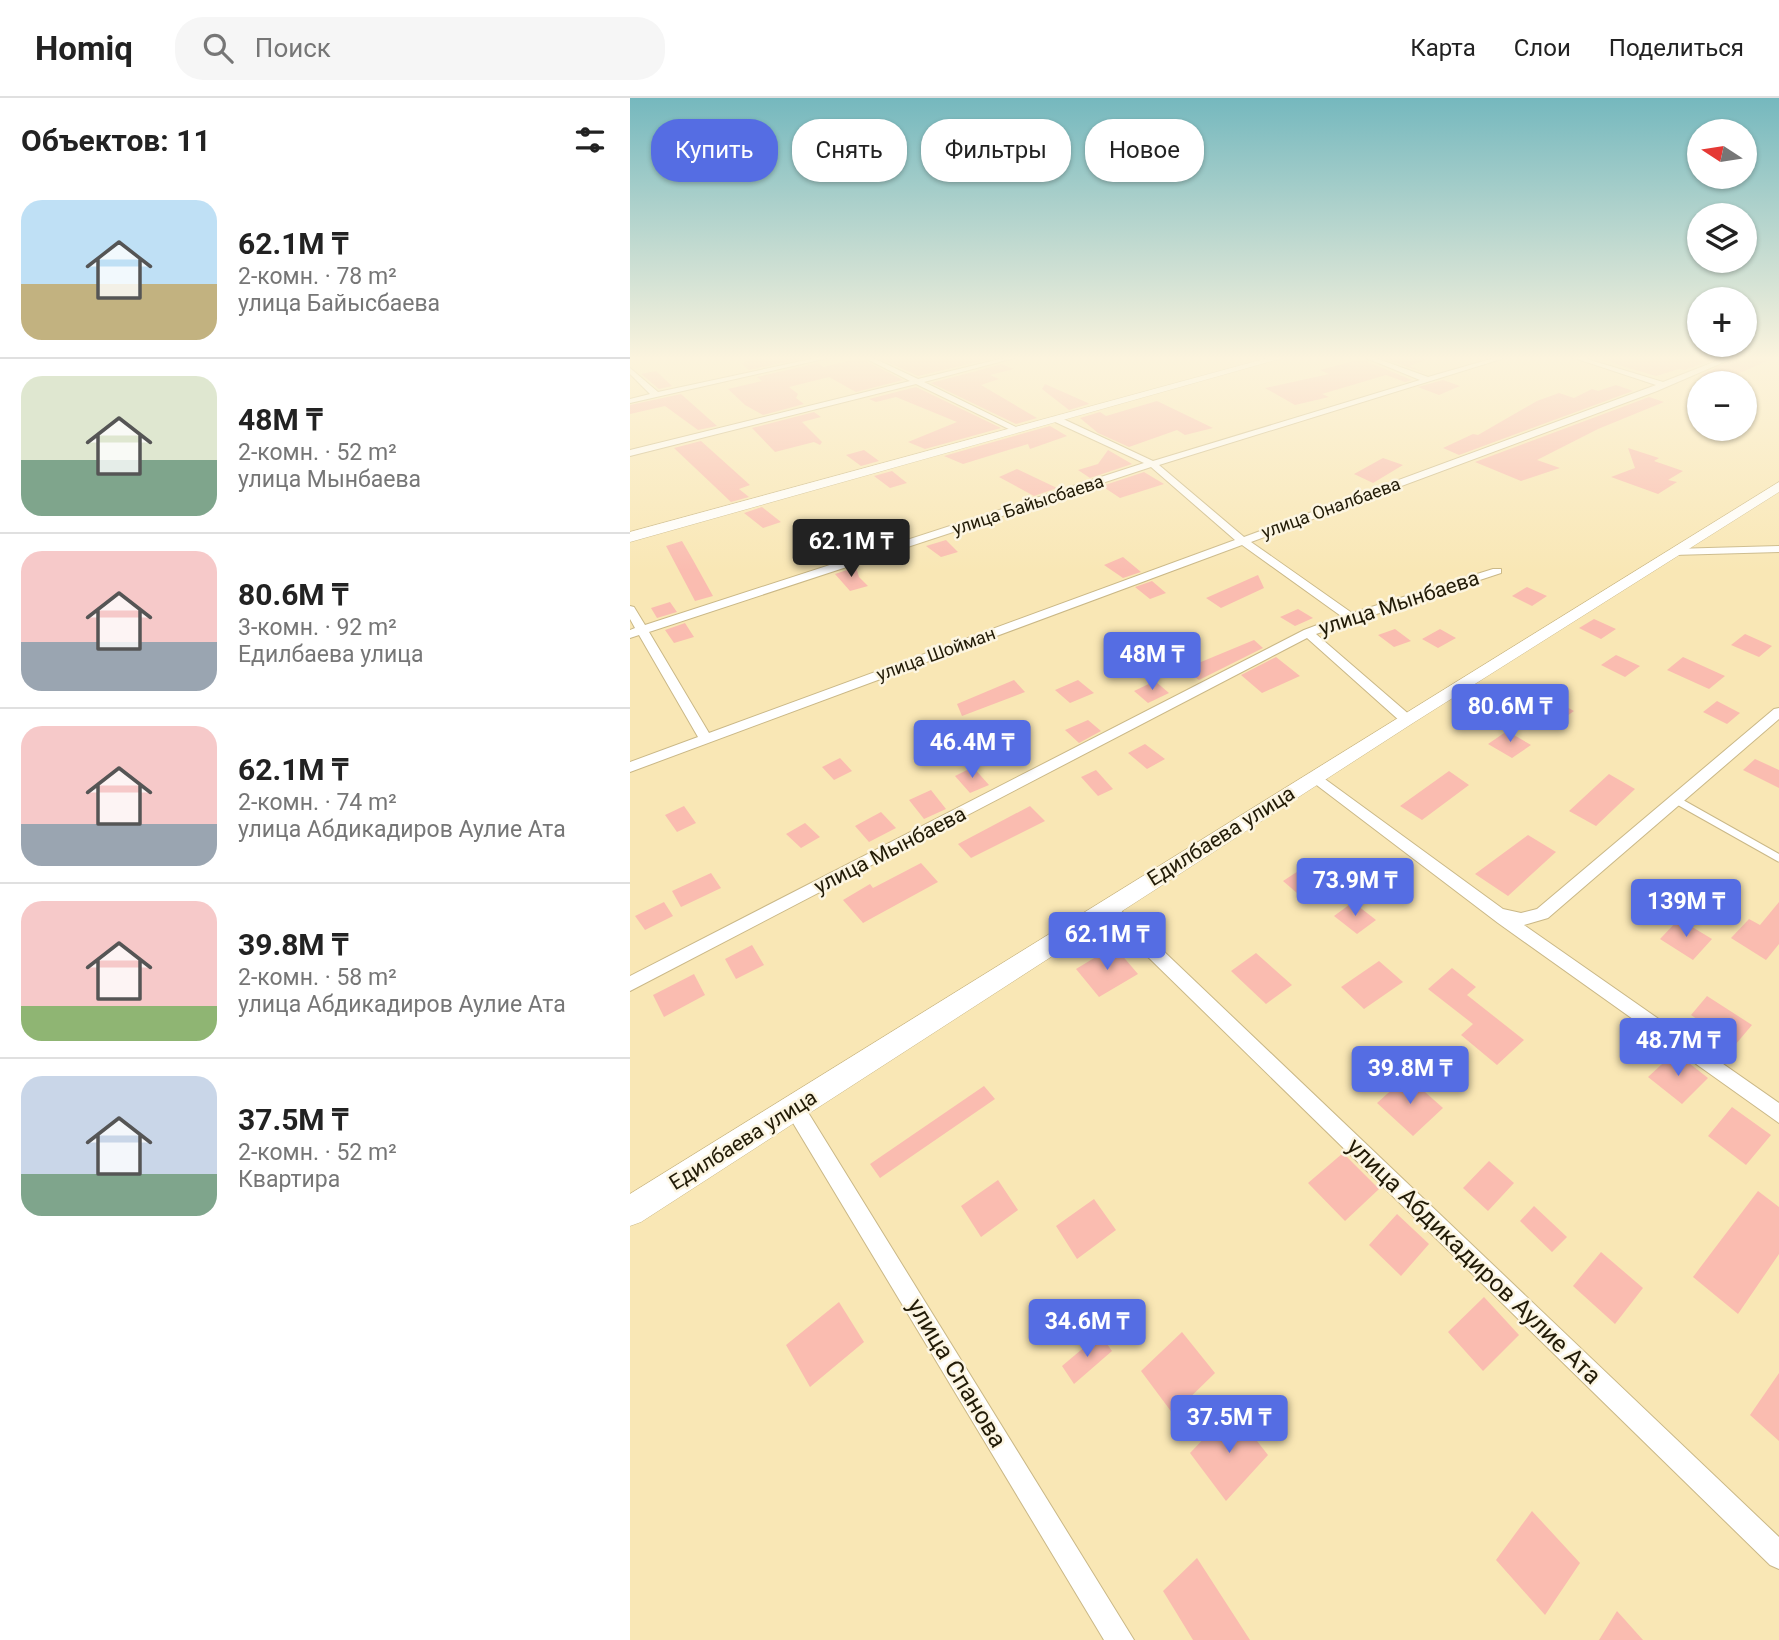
<!DOCTYPE html>
<html lang="ru">
<head>
<meta charset="utf-8">
<style>
	body { margin:0; font-family:Roboto,sans-serif; background:#f6f6f6; color:#222; height:100vh; display:flex; flex-direction:column; font-size:26px; white-space:nowrap }
	* { box-sizing:border-box; margin:0 }
	p { font-size:23px; color:#767676 }
	.icon { flex:none; width:38px; height:38px; fill:none; stroke:currentColor; stroke-width:2; stroke-linecap:round; stroke-linejoin:round }
	.map { position:relative; flex:1; overflow:hidden }
	.drawer { display:flex; flex-direction:column; background:#fff; width:630px }
	.drawer>* { flex:none }
	.top-card { position:absolute; left:21px; top:21px; width:665px; height:63px; display:flex; gap:14px }
	.needle { width:46px; rotate:282deg }
	.controls { position:absolute; left:1057px; top:21px; display:grid; gap:14px }
	.controls a { display:grid; place-items:center; width:70px; height:70px; border-radius:50%; background:#fff; box-shadow:0 2px 5px #0004; font-size:35px }
	.price { position:absolute; translate:-50% -60px; padding:0 16px; border-radius:7px; background:#556de3; color:#fff; font-size:23px; line-height:46px; filter:drop-shadow(0 2px 4px #0008) }
	.price::after { content:''; position:absolute; left:50%; top:42px; width:21px; height:16px; margin-left:-10px; background:inherit; clip-path:polygon(0 0,100% 0,50% 100%) }
	.price.active { background:#222; color:#fff }
	ul { padding:0; list-style:none }
	li { display:flex; align-items:center; gap:21px; height:175px; padding:0 21px }
	li+li { border-top:2px solid #e0e0e0 }
	li span { display:grid; place-items:center; flex:none; width:196px; height:140px; border-radius:21px; color:#555 }
	li>.icon { margin-inline-start:auto }
	span .icon { width:84px; height:84px; fill:#fffc; stroke-width:1 }
	li b { font-size:30px }
	h2 { display:flex; justify-content:space-between; align-items:center; height:84px; padding:0 21px; font-size:30px }
	.chip { padding:0 24px; border-radius:28px; background:#fff; box-shadow:0 2px 5px #0004; font-size:24px; line-height:63px }
	.chip.active { background:#556de3; color:#fff }
	header { display:flex; align-items:center; gap:42px; box-sizing:border-box; height:98px; padding:0 35px; background:#fff; border-bottom:2px solid #e0e0e0 }
	header strong { font-size:33px }
	nav { display:flex; gap:38px; margin-inline-start:auto; font-size:24px }
	.search { width:490px; height:63px; background:#f6f6f6; display:flex; align-items:center; gap:18px; box-sizing:border-box; padding:0 24px; border-radius:28px; color:#767676; font-size:26px }
	main { display:flex; flex:1; min-height:0 }
	.map>svg:first-child { display:block }
</style>
</head>
<body>
<header>
<strong>Homiq</strong>
<div class="search"><svg class="icon" aria-label="search" viewBox="0 0 24 24"><circle cx="10" cy="10" r="6"/><path d="M15 15l6 6"/></svg>Поиск</div>
<nav><a>Карта</a><a>Слои</a><a>Поделиться</a></nav>
</header>
<main>
<section class="drawer">
<h2>Объектов: 11<svg class="icon" aria-label="filters" viewBox="0 0 24 24"><path d="M4 7h16M4 17h16"/><circle cx="9" cy="7" r="2"/><circle cx="15" cy="17" r="2"/></svg></h2>
<ul>
<li><span style="background:linear-gradient(#bfe0f5 60%,#c2b280 0)"><svg class="icon" aria-label="home" viewBox="0 0 24 24"><path d="M3 11l9-7 9 7M6 9v11h12V9"/></svg></span><div><b>62.1M ₸</b><p>2-комн. · 78 m²</p><p>улица Байысбаева</p></div></li>
<li><span style="background:linear-gradient(#dfe7d0 60%,#7fa58c 0)"><svg class="icon" aria-label="home" viewBox="0 0 24 24"><path d="M3 11l9-7 9 7M6 9v11h12V9"/></svg></span><div><b>48M ₸</b><p>2-комн. · 52 m²</p><p>улица Мынбаева</p></div></li>
<li><span style="background:linear-gradient(#f6c9c9 65%,#9aa5b1 0)"><svg class="icon" aria-label="home" viewBox="0 0 24 24"><path d="M3 11l9-7 9 7M6 9v11h12V9"/></svg></span><div><b>80.6M ₸</b><p>3-комн. · 92 m²</p><p>Едилбаева улица</p></div></li>
<li><span style="background:linear-gradient(#f6c9c9 70%,#9aa5b1 0)"><svg class="icon" aria-label="home" viewBox="0 0 24 24"><path d="M3 11l9-7 9 7M6 9v11h12V9"/></svg></span><div><b>62.1M ₸</b><p>2-комн. · 74 m²</p><p>улица Абдикадиров Аулие Ата</p></div></li>
<li><span style="background:linear-gradient(#f6c9c9 75%,#8fb573 0)"><svg class="icon" aria-label="home" viewBox="0 0 24 24"><path d="M3 11l9-7 9 7M6 9v11h12V9"/></svg></span><div><b>39.8M ₸</b><p>2-комн. · 58 m²</p><p>улица Абдикадиров Аулие Ата</p></div></li>
<li><span style="background:linear-gradient(#c9d6e8 70%,#7fa58c 0)"><svg class="icon" aria-label="home" viewBox="0 0 24 24"><path d="M3 11l9-7 9 7M6 9v11h12V9"/></svg></span><div><b>37.5M ₸</b><p>2-комн. · 52 m²</p><p>Квартира</p></div></li>
</ul>
</section>
<div class="map">
<svg width="1149" height="1542" viewBox="0 0 1149 1542">
	<rect width="100%" height="100%" fill="#f9e7b5"/>
	<path fill="#fabcb0" d="M109,258h69l1,1 -60,13 -8,-7 4,-1z
		M244,258h109l7,3 -72,17z
		M746,258h56v2l-23,8 19,8z
		M972,258h121l-38,14 -6,-1 -23,7 -34,-10 -20,-8z
		M1110,258h39l-58,25 -20,-6z
		M230,260l43,22 -47,12 -27,-15 -40,10 9,7 -2,4 8,6 -41,11 -18,-10 -17,-16 34,-8 -5,-4 61,-14 5,4z
		M731,261l51,21 -7,2 -19,-7 -64,19 7,3 -34,8 -30,-17 64,-14 -9,-4z
		M372,266l12,5 -24,6 9,4 -18,6 56,33 -21,6 -85,-41z
		M26,273l16,15 -13,3 -18,-15z
		M813,282l17,6 -21,9 -21,-8z
		M415,286l43,19 1,1 -20,6 -27,-21z
		M986,287l17,6 -174,64 -16,-7 30,-14 5,1 59,-34 22,-8 15,5 18,-9 6,2z
		M286,289l85,41 -76,21 -17,-7 49,-20 -61,-25 -20,5 -7,-3z
		M51,296l36,32 -19,4 -33,-24 -35,8v-9z
		M1019,299l15,5 -66,27 -61,31 23,8 -39,13 -46,-19z
		M527,303l56,27 -28,7 -8,-5 -48,17 -31,-14 -18,-15 20,-6 6,4z
		M184,314l7,5 -19,5 20,20 -2,3 -6,-3 -39,10 -23,-24z
		M420,328l17,10 -37,13 -2,-5 -65,20 -19,-8z
		M71,343l49,44 -11,4 10,8 -18,5 -57,-54z
		M998,350l31,10 -5,3 29,10 -15,9 9,2 -19,12 -47,-17 24,-9z
		M234,352l11,8 4,3 -18,5 -15,-11z
		M478,352l24,14 -42,14 -12,-8 20,-6z
		M753,360l20,7 -30,18 -19,-9z
		M387,371l40,19 -23,8 -35,-19z
		M262,373l15,12 -17,5 -16,-12z
		M514,374l20,12 -44,14 -18,-12z
		M132,409l19,15 -18,6 -19,-15z
		M316,442l12,12 -17,5 -15,-11z
		M52,443l11,19 20,36 -18,5 -29,-55z
		M493,459l18,15 -18,6 -19,-13z
		M226,469l3,10 9,9 -18,5 -15,-17z
		M628,477l6,13 -43,20 -15,-10z
		M522,483l14,12 -16,6 -15,-12z
		M897,489l20,9 -15,10 -20,-10z
		M40,504l7,10 -20,6 -6,-10z
		M668,511l15,9 -18,8 -15,-9z
		M964,521l22,10 -15,10 -22,-11z
		M55,525l9,14 -20,6 -9,-13z
		M765,531l16,12 -17,6 -16,-12z
		M810,531l16,9 -18,10 -16,-9z
		M1115,536l27,12 -13,11 -28,-12z
		M624,542l9,8 -64,32 -15,-11z
		M986,557l24,11 -15,11 -24,-12z
		M646,559l24,19 -38,17 -21,-18z
		M1053,559l42,19 -16,13 -42,-19z
		M384,582l11,12 -63,24 -5,-12z
		M448,582l16,13 -24,10 -15,-13z
		M525,583l14,12 -21,10 -14,-12z
		M920,600l24,13 -17,12 -24,-13z
		M1087,603l23,12 -13,11 -24,-12z
		M458,622l13,11 -22,12 -14,-13z
		M877,633l24,14 -19,13 -24,-14z
		M515,646l20,15 -18,10 -19,-16z
		M210,660l12,13 -18,9 -12,-13z
		M1125,661l24,11v18l-36,-18z
		M343,669l16,18 -19,8 -15,-17z
		M466,672l17,19 -15,7 -17,-19z
		M819,673l20,14 -47,35 -22,-14z
		M979,676l26,15 -39,37 -27,-15z
		M301,692l15,19 -22,10 -15,-19z
		M54,708l12,17 -19,9 -12,-17z
		M400,708l15,15 -74,37 -13,-14z
		M251,714l15,16 -27,14 -14,-16z
		M175,725l15,14 -19,11 -15,-14z
		M898,737l28,17 -48,44 -33,-22z
		M291,765l17,19 -75,41 -20,-23 27,-16 3,4z
		M676,768l22,17 -24,16 -21,-18z
		M81,775l10,15 -40,19 -9,-16z
		M34,804l9,14 -28,14 -10,-14z
		M723,804l23,18 -19,14 -23,-18z
		M1149,804v42l-13,16 -35,-22 18,-19 11,6z
		M1049,821l33,20 -19,21 -33,-21z
		M122,847l12,20 -28,14 -11,-20z
		M484,848l24,28 -39,23 -23,-28z
		M626,855l36,32 -26,19 -35,-33z
		M749,863l24,21 -39,27 -23,-22z
		M822,870l24,19 -9,8 57,45 -27,25 -36,-30 12,-11 -45,-35z
		M64,876l11,21 -41,22 -11,-22z
		M1077,898l45,29 -17,20 -44,-30z
		M1045,954l33,26 -26,26 -34,-27z
		M777,978l36,32 -30,28 -36,-33z
		M354,988l11,13 -115,79 -10,-14z
		M1102,1009l39,28 -25,30 -38,-29z
		M713,1055l36,36 -34,32 -37,-38z
		M859,1063l25,22 -26,28 -25,-23z
		M368,1082l20,30 -37,27 -20,-31z
		M1128,1093l21,16v47l-41,60 -45,-37z
		M464,1101l22,31 -39,29 -21,-33z
		M904,1108l33,31 -15,15 -32,-31z
		M767,1116l32,30 -28,32 -32,-31z
		M971,1154l42,36 -28,36 -42,-38z
		M854,1199l35,38 -36,36 -35,-39z
		M209,1204l25,40 -54,45 -24,-42z
		M552,1234l33,41 -42,41 -32,-43z
		M470,1236l12,17 -38,33 -12,-18z
		M1149,1275v68l-29,-26z
		M602,1311l36,46 -42,46 -36,-48z
		M902,1413l48,52 -35,52 -49,-55z
		M567,1460l53,82h-57l-30,-49z
		M987,1513l26,29h-44z"/>
	<g fill="none" stroke-linecap="round" stroke-linejoin="round">
		<g stroke="#cab887" stroke-width="9">
			<path id="lane" d="M1046,702l103,58"/>
		</g>
		<g stroke="#cab887" stroke-width="2">
			<path id="street" d="M195,258h12l-207,47v-4l20,-5 -20,-20v-6l28,24z
				M231,258h8l49,23 94,-23h10l-98,26 98,48 -7,2 -99,-48 -286,72v-6l280,-69z
				M731,258h9l58,21 73,-21h10l-352,109 85,72 412,-152 -88,-29h9l86,26 66,-26h9l-81,35 -406,151 101,71 141,-44h8v4l-185,61 95,82v6h-10l-94,-84 -677,353v-15l674,-346 37,-14 -99,-71 -612,227v-10l68,-25 -59,-102 -9,3v-8l5,-2 -5,-9v-13l4,1 11,18 499,-162 -91,-42v-4h6l94,44 267,-81zM521,369l84,73 -526,193 -60,-101z
				M1149,448v6l-106,3 -5,-3 5,-3z
				M1149,610v11l-231,199 -24,7 255,178v20l-281,-200 -192,-146 7,-5 5,2 185,135 18,4 16,-4 237,-200z
				M478,804l6,2 665,633v32l-9,-4 -668,-653 -2,-4 2,-4z
				M164,1000l7,3 333,539h-30l-317,-527 -3,-6 3,-6z"/>
		</g>
		<g stroke="#cab887" stroke-width="1">
			<path id="secondary" d="M645,258h15l-660,186v-10z
				M1149,384v10l-366,231 -772,499 -11,4v-32z"/>
		</g>
		<use href="#lane" stroke="#fff" stroke-width="7"/>
		<use href="#street" fill="#fff" fill-rule="evenodd"/>
		<use href="#secondary" fill="#fff" fill-rule="evenodd"/>
	</g>
	<linearGradient id="sky" x2="0" y2="1"><stop stop-color="#75b8be"/><stop offset="0.55" stop-color="#fcf4de"/><stop offset="1" stop-color="#fcf4de" stop-opacity="0"/></linearGradient>
	<rect width="1149" height="473" fill="url(#sky)"/>
	<g text-anchor="middle" stroke-width="5" stroke-linejoin="round" paint-order="stroke">
		<g font-size="18" fill="#221b07" stroke="#fcf5e1">
			<text transform="translate(398 407) rotate(-18)" y="6">улица Байысбаева</text>
			<text transform="translate(701 410) rotate(-20)" y="6">улица Оналбаева</text>
			<text transform="translate(306 556) rotate(-20)" y="6">улица Шойман</text>
		</g>
		<g font-size="21" fill="#221b07" stroke="#fcf5e1">
			<text transform="translate(769 505) rotate(-18)" y="7">улица Мынбаева</text>
			<text transform="translate(591 738) rotate(-32)" y="7">Едилбаева улица</text>
			<text transform="translate(260 752) rotate(-27)" y="7">улица Мынбаева</text>
			<text transform="translate(113 1042) rotate(-32)" y="7">Едилбаева улица</text>
		</g>
		<g font-size="24" fill="#221b07" stroke="#fcf5e1">
			<text transform="translate(844 1163) rotate(44)" y="8">улица Абдикадиров Аулие Ата</text>
			<text transform="translate(327 1275) rotate(59)" y="8">улица Спанова</text>
		</g>
	</g>
</svg>
<div class="controls">
<a><svg class="needle" viewBox="-14 -14 28 28"><path d="M0-13l5 13h-10z" fill="#e53935"/><path d="M0 13l5-13h-10z" fill="#767676"/></svg></a>
<a><svg class="icon" aria-label="layers" viewBox="0 0 24 24"><path d="M12 4l9 5-9 5-9-5zM3 14l9 5 9-5"/></svg></a>
<a>+</a>
<a>−</a>
</div>
<b class="price active" style="left:221px;top:481px">62.1M ₸</b>
<b class="price" style="left:522px;top:594px">48M ₸</b>
<b class="price" style="left:880px;top:646px">80.6M ₸</b>
<b class="price" style="left:342px;top:682px">46.4M ₸</b>
<b class="price" style="left:725px;top:820px">73.9M ₸</b>
<b class="price" style="left:1056px;top:841px">139M ₸</b>
<b class="price" style="left:477px;top:874px">62.1M ₸</b>
<b class="price" style="left:1048px;top:980px">48.7M ₸</b>
<b class="price" style="left:780px;top:1008px">39.8M ₸</b>
<b class="price" style="left:457px;top:1261px">34.6M ₸</b>
<b class="price" style="left:599px;top:1357px">37.5M ₸</b>
<div class="top-card">
<a class="chip active">Купить</a>
<a class="chip">Снять</a>
<a class="chip">Фильтры</a>
<a class="chip">Новое</a>
</div>
</div>
</main>
</body>
</html>
